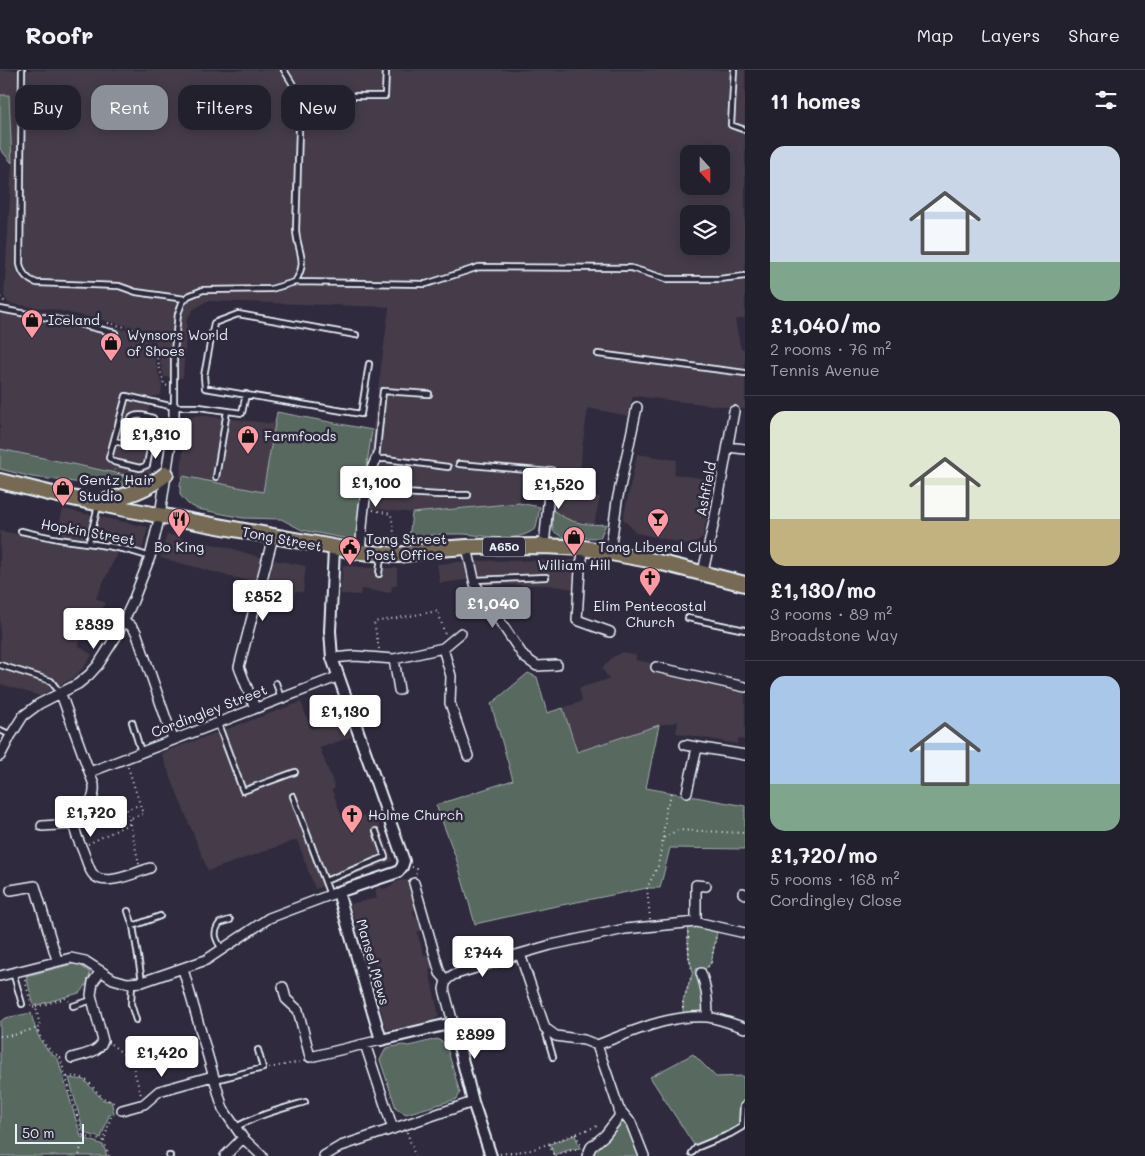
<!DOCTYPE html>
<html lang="en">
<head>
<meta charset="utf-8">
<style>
	body { margin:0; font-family:Mali,sans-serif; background:#2b2836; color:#f1f3f6; height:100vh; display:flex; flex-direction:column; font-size:19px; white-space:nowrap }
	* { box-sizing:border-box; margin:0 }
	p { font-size:16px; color:#a3a3aa }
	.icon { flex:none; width:28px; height:28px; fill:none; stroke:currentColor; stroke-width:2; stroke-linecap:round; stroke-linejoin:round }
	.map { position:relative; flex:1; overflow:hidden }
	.details { display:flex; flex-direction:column; background:#23202e; width:400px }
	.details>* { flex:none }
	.top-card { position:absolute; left:15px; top:15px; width:475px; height:45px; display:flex; gap:10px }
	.needle { width:32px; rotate:159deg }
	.tools { position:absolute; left:680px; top:75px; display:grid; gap:10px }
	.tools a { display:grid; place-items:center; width:50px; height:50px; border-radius:10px; background:#23202e; box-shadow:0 2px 12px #0003,0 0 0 1px #403e4a; font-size:25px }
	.scale { position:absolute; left:15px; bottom:12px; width:69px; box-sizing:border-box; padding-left:5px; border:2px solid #e8f1f8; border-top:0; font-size:14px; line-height:18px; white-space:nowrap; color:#e8f1f8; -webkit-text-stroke:4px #2f2a3d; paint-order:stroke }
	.price { position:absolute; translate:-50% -42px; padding:0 11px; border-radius:5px; background:#fff; color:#222; font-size:16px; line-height:32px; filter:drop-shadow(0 1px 2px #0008) }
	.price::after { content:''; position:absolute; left:50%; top:30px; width:15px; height:11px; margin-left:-8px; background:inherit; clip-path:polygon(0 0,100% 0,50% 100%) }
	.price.current { background:#8c9099; color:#fff }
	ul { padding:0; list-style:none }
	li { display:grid; align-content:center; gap:10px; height:265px; padding:0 25px }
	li+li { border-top:1px solid #403e4a }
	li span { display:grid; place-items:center; height:155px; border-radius:15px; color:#555 }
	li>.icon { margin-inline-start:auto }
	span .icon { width:90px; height:90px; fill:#fffc; stroke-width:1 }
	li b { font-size:21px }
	h2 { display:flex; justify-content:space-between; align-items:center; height:60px; padding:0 25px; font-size:21px }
	.chip { padding:0 18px; border-radius:15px; background:#23202e; box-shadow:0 2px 12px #0003,0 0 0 1px #403e4a; font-size:18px; line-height:45px }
	.chip.current { background:#8c9099; color:#fff }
	header { display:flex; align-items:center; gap:30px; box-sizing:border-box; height:70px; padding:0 25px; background:#23202e; border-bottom:1px solid #403e4a }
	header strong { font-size:24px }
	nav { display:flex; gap:28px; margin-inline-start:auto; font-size:18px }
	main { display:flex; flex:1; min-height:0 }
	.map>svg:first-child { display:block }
</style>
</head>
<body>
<header>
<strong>Roofr</strong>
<nav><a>Map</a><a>Layers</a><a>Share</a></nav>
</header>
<main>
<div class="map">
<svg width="745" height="1086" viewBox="0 0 745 1086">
	<rect width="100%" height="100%" fill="#2f2a3d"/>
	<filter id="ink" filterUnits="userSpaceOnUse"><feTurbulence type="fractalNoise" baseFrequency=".02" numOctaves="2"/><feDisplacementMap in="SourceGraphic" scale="10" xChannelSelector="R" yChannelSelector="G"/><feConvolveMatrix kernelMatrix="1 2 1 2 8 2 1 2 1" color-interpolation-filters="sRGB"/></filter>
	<g filter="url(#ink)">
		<path fill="#443a49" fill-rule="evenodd" d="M0,0h745v248l-10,2 6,29h4v60l-112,-13 -5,20 -40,-8 -6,40 -3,45 21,4 -6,28 -31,-7 -11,-9 5,-41 -35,-2 -3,37 -107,10 -52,-6 9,-50 20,-150 -182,-6 -14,9 -6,9 -4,59 -19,-1 -11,-46 -103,-22 -41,-5 -5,-8 8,-133 -3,-68h-9zM689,84h32v32h-32zM689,144h32v32h-32z
			M0,235l48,7 100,23 14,51 -1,9 -10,2 -3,16 8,5 2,7 -8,51h-20l-130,-27z
			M198,345l77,9 -12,68 -83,-16 6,-54 5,-5z
			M637,384l40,6 -3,14 40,6 -11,57 -12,8 -55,-12 -13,-14z
			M63,439l85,18 -8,31 -22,-6 -22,46 10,5 -28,42 14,10 -7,11 -12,12 -33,18 -40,-12v-153l55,10z
			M167,464l32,9 1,-2 34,8 25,8 47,9 -3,26h-8l-2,11 -26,-7 -15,-14 -92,-24z
			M578,490l-4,29 -27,-4h-64l-16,-5 -27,3 -3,-19 28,-3z
			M343,495l27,3h27v18h-5l-1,7 -30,-4 -1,6 -20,-1z
			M623,582l13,3v5l109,22v58l-7,-1 -1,5 -61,-11 2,-11 -19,3 -82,27 -14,-44 19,-7 -3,-13 30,-9 -7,-11 11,-11z
			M301,632l10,27 25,-9 -3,-7 8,-2 10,26 -31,11 15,40 -3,2 12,32 30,-10 19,49 -78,28 -18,-49 -89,31 -47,-118z
			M403,810h6l-1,3 9,25 -4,3 2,6 5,1 4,12 -7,2 7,23 5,-1 3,15 -3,1 10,46 -6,5 -44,9 -3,-1 -14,-52 2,-1 -2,-7 4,-2 -3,-12 -2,-4 -7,1 -14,-48 27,-6 -2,-6 2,-4 4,-1 2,2 9,-3 3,-4z"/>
		<path fill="#586960" stroke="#a0adac" d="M0,25h9l3,68 -12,-14z
			M277,342l95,18 -16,108 -3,2 -51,-10 -21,-11 -38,-1 -45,-9 -10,-5 -8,-9v-11l3,-8 80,16z
			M0,379l130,27h20l-10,9h-41l-67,-8 -32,-8z
			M519,433l21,4 -4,21c-21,18 -55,5 -80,6 -9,0 -19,0 -28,2 -7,1 -11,4 -19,3l3,-26z
			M552,439c15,13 33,17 54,15l-6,14 -38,-1 -9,-6z
			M528,603l9,4 10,36 16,-5 14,44 82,-27 -13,63 99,18v43l-75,-1 -10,40h-13l-105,21 -67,15 -19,-66 -20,-53 77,-25 -22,-76z
			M687,853l31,4 -7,36 -10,10 7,44 -25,1v-17l10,-29 -4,-14z
			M73,894l6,1 11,7c0,7 -5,17 -11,21l-45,13 -8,-30z
			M31,943c5,20 10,34 27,46l23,78 22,8 4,11h-107v-134l5,-4z
			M437,969l9,5 14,49 -3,6 -51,15 -10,-6 -16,-48 6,-12 17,-3 6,1z
			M693,984l23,23 27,-1c2,17 1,33 -1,51l-46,21 -46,-71z
			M69,1008l15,2 19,20 8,1 3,12 -5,2 -8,23 -17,-5z
			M619,1039l25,47h-57l18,-21z
			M575,1065l5,13 -8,1 -18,6 -4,-11z"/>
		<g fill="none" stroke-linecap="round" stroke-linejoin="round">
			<g stroke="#e8f1f8" stroke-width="8">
				<path id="service" d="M22,0l-2,194c2,10 7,16 17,19l82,3 17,6 49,7
					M284,0l16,26
					M734,0l-3,55 14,5
					M295,212c14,-22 2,-30 1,-52l4,-134h85l1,-26
					M0,239l75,14 40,10
					M356,265l-118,-21 -24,9 -10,53 1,12 156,26 8,-50
					M598,284l147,19
					M429,324l-46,-3 -7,68h10l62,8
					M174,337v-56l4,-37 4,-11 6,-7 15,-6 68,-1 24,-7 131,2 53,-17 152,1 36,11h52l26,-3
					M114,371l9,2 4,-3 4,-22c5,-5 15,-2 22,0l2,4 -8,43 -7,3 -26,-6 -5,-4 17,-62 48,11h25l43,6 4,-19
					M459,394l92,8
					M216,407l11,-66
					M367,421l72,4h29
					M21,461c13,3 25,6 38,8 31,5 62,7 91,18
					M89,472l9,-36
					M379,504l2,-18
					M475,510l71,-3
					M688,548l57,12
					M0,595l51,16 9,12
					M276,613l5,15
					M132,652l9,30
					M218,654l25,67 52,-19
					M0,660l11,5
					M293,726l37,99
					M325,811l60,-24 -9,-26
					M128,841l5,15 27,-10
					M133,856l9,55
					M222,879c-6,-9 -10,-16 -2,-26l10,-3
					M13,902l9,32
					M132,913l-1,21 5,16
					M73,936l19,-6
					M545,960l8,27
					M215,1010l48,-12 -5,-18
					M236,1057c22,-12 45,-18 69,-25
					M692,1083l4,-5 34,-14 12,-7 1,-21 2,-2
					M169,1086h1"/>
			</g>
			<g stroke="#e8f1f8" stroke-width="12">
				<path id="minor" d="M728,377l17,2
					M544,476l7,-74
					M467,477l8,37 49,73 13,9 20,-1
					M584,478l-4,22 -3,50 33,12
					M360,482c3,-30 3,-65 16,-93
					M610,482l7,-51 20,-94
					M703,502l12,-55 19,-106
					M123,552l7,3 6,7 37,107
					M443,578l8,28 -1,27 18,53
					M332,588l23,-2 39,3 49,-11 18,-15
					M394,589l5,31
					M656,597l89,20
					M61,624l33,91c2,22 -15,20 -19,37 -2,10 5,21 8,29 3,7 5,16 9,22 10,16 45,-1 58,-5
					M255,638l-16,-41 34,-130
					M685,675l60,10
					M0,686l11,-21 12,-19 16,-12 39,-20 11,-9 9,-10 19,-30 16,-34 17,-44 10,-42 14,-93v-15
					M90,702l247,-95
					M687,722l10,-44
					M42,756l33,-2
					M414,813l26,90 6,7
					M11,820l24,-4 22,74
					M743,823l2,1
					M696,852v-37l10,1
					M520,884l25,74 11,8 28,4 13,5 22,64v8l-14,18 -14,12 -4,9
					M509,887l42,-12 74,-16 71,-7 49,11
					M183,899l40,140 20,29 19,18
					M701,903c6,15 7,29 7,44
					M0,906l71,-18 14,3 28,18 14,4 15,-1 64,-22 63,-42 69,-26
					M446,910l7,-5 55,-17
					M446,910l-2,9 9,34
					M283,917l3,12 12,11 12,47 71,-17
					M365,974l28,85
					M597,975c35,-13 72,-31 111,-28 12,2 25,7 37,11
					M72,988c12,-4 26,-5 31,-17l-12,-46 2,-13 8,-11
					M619,1039l12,14 13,33
					M122,1040l22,-6 15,-13 54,-15
					M225,1086l18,-18
					M324,1086l17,-10 132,-44"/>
			</g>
			<g stroke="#e8f1f8" stroke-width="14">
				<path id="tertiary" d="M334,479l-4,82 2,27 72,203 -2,6 -4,5 -60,20 43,148 72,-17 20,79 18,54"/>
			</g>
			<g stroke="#e8f1f8" stroke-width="18">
				<path id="trunk" d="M0,411l53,13 67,14 240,44 38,3 40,-6 29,-2 77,-1 40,2 70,13 91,23
					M102,432c26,-7 43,-11 64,-28"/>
			</g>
			<path stroke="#e8f1f8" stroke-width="2" stroke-dasharray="1 4" stroke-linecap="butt" d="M0,227l6,6
				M108,253l43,10 13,52 4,1
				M114,400l17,11
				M373,440l18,4 5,31
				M379,579l-5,-27 64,-11 7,24
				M128,697l15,47 -12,4
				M663,768l3,-30 6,-15
				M88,774l43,-21
				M139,794l-12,-55 13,-4
				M412,797l5,2 -1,5
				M650,849l-3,-31 11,-22 5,-28 15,-8 67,3
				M688,862l1,26 3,11
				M708,897l3,-4 5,-27
				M25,910l7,28 4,-1 4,20 -3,1c4,14 11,22 23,29l23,79 -4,20
				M36,937l30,-9 3,3
				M683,938v-7l9,-26
				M0,966l14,-1 23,-7
				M111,974l20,16 10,35
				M269,998l35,-7
				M67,1007c20,-3 22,7 34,19 4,4 10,4 14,8
				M407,1062l8,24
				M576,1064l6,14
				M83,1066l21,5
				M549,1074l5,12
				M500,1084l31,-4 69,-25
				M109,1086l-5,-15 7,-25 3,-2
				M556,1086l16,-6h7"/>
			<use href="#service" stroke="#2f2a3d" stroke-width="4.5"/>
			<use href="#minor" stroke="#2f2a3d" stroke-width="9"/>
			<use href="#tertiary" stroke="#2f2a3d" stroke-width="10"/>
			<use href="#trunk" stroke="#766a54" stroke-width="14"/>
		</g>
	</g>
	<defs>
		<g id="shop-pin" transform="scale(1.125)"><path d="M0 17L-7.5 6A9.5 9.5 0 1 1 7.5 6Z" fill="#ff9aa2" stroke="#2f2a3d"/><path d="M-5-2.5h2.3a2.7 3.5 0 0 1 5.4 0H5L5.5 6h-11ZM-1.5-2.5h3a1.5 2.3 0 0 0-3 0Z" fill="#111"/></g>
		<g id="restaurant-pin" transform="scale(1.125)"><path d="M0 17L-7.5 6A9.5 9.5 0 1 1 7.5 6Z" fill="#ff9aa2" stroke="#2f2a3d"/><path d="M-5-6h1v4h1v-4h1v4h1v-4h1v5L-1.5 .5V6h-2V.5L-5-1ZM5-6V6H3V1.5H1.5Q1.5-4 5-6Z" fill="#111"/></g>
		<g id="bar-pin" transform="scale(1.125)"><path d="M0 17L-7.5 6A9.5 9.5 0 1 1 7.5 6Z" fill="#ff9aa2" stroke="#2f2a3d"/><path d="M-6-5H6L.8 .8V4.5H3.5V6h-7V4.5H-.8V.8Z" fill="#111"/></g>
		<g id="civic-pin" transform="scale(1.125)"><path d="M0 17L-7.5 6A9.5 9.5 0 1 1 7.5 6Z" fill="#ff9aa2" stroke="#2f2a3d"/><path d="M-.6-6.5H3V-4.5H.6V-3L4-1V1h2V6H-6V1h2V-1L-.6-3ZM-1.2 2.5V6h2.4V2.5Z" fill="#111"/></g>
		<g id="church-pin" transform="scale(1.125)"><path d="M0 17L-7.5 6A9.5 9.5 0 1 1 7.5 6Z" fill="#ff9aa2" stroke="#2f2a3d"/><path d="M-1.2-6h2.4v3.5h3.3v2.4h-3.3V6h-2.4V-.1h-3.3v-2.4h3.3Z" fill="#111"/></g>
	</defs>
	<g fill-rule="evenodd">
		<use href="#shop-pin" x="32" y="250"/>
		<use href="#shop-pin" x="111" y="273"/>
		<use href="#shop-pin" x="248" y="366"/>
		<use href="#shop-pin" x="63" y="418"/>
		<use href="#restaurant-pin" x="179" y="449"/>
		<use href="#bar-pin" x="658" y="449"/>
		<use href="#shop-pin" x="574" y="467"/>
		<use href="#civic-pin" x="350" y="477"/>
		<use href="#church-pin" x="650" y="508"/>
		<use href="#church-pin" x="352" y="745"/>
	</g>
	<g text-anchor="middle" stroke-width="5" stroke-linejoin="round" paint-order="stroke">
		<rect fill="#2f2a3d" stroke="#b0b5c0" stroke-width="1" x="483" y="467.5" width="42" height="19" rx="4"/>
		<g font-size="12" font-weight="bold" fill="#e8f1f8">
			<text x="504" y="481">A650</text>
		</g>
		<g font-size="14" fill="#e8f1f8" stroke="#2f2a3d" text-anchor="start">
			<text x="48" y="255">Iceland</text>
			<text x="127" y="270">Wynsors World<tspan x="127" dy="16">of Shoes</tspan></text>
			<text x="264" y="371">Farmfoods</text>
			<text x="79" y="415">Gentz Hair<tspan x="79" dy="16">Studio</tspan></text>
			<text x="366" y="474">Tong Street<tspan x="366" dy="16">Post Office</tspan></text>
			<text x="179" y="482" text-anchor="middle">Bo King</text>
			<text x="658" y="482" text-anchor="middle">Tong Liberal Club</text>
			<text x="574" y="500" text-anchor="middle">William Hill</text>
			<text x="650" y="541" text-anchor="middle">Elim Pentecostal<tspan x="650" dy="16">Church</tspan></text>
			<text x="368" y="750">Holme Church</text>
		</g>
		<g font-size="14" fill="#e8f1f8" stroke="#2f2a3d">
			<text transform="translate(706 419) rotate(-79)" y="5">Ashfield</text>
			<text transform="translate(88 462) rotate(10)" y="5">Hopkin Street</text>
			<text transform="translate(282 469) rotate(11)" y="5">Tong Street</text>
			<text transform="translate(209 641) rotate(-21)" y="5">Cordingley Street</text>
			<text transform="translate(373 892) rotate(74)" y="5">Mansel Mews</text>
		</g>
	</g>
</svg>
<div class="tools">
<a><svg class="needle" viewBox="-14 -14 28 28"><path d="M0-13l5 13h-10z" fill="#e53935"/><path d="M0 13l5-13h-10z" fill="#a3a3aa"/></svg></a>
<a><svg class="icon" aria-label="layers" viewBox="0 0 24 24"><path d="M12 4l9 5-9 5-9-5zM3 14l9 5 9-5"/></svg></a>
</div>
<div class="scale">50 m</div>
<b class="price" style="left:156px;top:390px">£1,310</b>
<b class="price" style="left:376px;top:438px">£1,100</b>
<b class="price" style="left:559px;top:440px">£1,520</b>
<b class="price" style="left:263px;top:552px">£852</b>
<b class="price current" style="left:493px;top:559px">£1,040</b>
<b class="price" style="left:94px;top:580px">£839</b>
<b class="price" style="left:345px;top:667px">£1,130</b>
<b class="price" style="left:91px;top:768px">£1,720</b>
<b class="price" style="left:483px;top:908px">£744</b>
<b class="price" style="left:475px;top:990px">£899</b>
<b class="price" style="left:162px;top:1008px">£1,420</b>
<div class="top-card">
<a class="chip">Buy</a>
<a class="chip current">Rent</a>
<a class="chip">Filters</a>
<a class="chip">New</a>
</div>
</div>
<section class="details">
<h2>11 homes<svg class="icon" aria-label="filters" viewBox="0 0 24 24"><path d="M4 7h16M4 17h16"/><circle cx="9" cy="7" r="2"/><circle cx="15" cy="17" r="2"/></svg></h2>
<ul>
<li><span style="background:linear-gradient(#c9d6e8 75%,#7fa58c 0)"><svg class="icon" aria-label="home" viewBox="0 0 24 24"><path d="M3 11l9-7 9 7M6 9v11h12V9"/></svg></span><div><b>£1,040/mo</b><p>2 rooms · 76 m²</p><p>Tennis Avenue</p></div></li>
<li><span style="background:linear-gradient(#dfe7d0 70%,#c2b280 0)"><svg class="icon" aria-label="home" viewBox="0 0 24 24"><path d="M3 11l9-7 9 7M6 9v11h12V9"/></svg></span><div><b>£1,130/mo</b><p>3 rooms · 89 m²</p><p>Broadstone Way</p></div></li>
<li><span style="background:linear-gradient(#a9c7e8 70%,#7fa58c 0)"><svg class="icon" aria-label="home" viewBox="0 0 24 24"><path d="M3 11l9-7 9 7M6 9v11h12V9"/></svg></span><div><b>£1,720/mo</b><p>5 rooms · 168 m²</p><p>Cordingley Close</p></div></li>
</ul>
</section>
</main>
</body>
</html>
